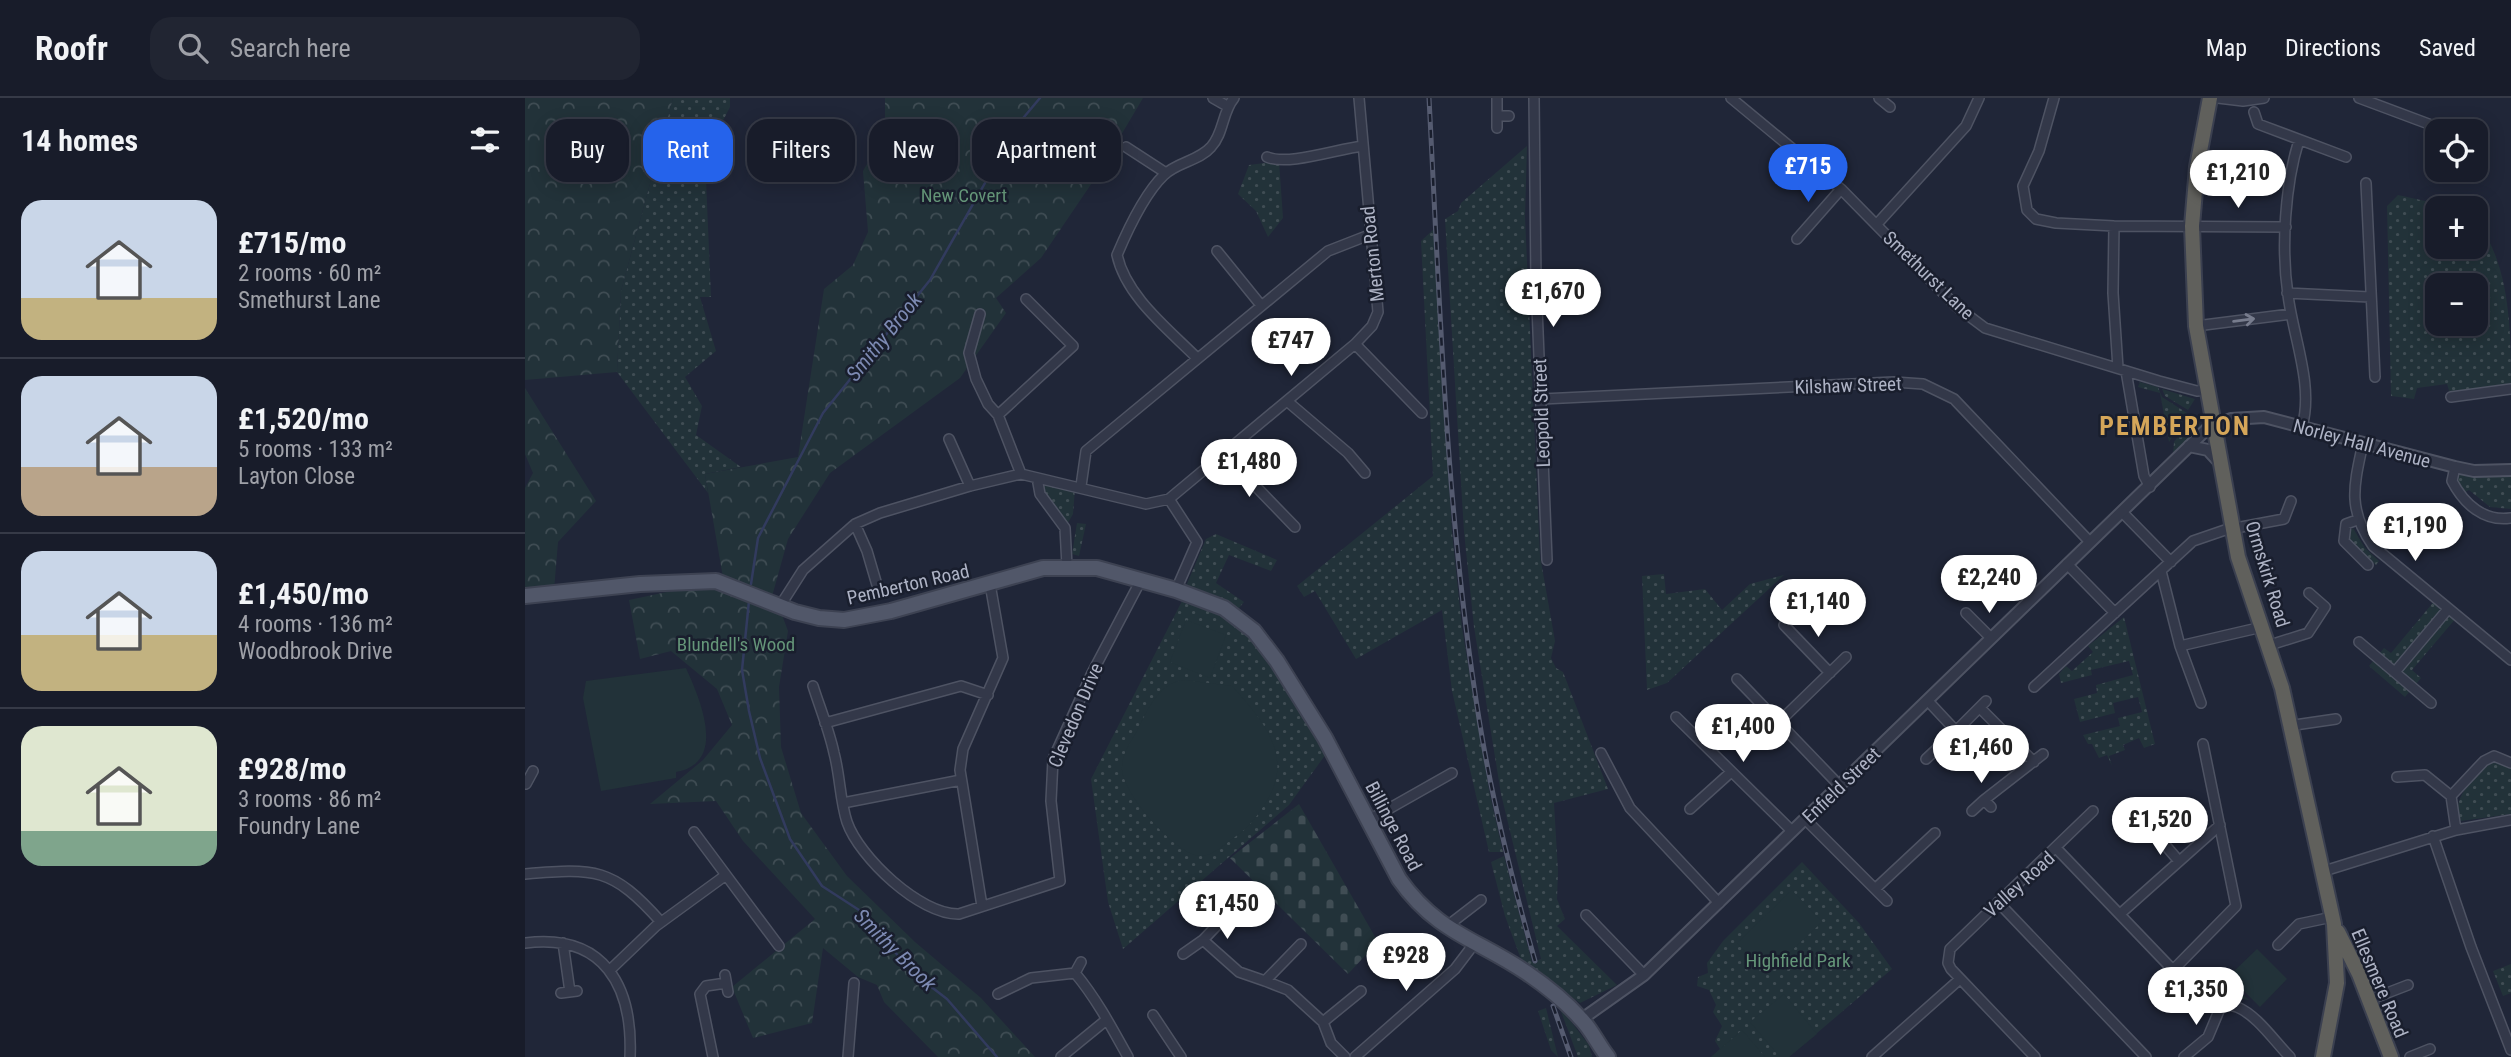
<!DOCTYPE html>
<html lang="en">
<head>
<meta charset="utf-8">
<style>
	body { margin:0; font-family:"Roboto Condensed",sans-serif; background:#212532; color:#f1f3f6; height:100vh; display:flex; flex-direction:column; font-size:26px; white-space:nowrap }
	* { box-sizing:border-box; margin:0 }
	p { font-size:23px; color:#9fa1a8 }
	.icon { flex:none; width:38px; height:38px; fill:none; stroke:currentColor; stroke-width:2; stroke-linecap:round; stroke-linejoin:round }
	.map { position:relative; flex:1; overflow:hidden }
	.details { display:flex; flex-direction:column; background:#181c2a; width:525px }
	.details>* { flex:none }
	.guide { position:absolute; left:21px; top:21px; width:665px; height:63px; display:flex; gap:14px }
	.fabs { position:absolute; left:1900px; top:21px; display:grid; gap:14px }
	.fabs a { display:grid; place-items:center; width:63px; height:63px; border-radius:14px; background:#181c2a; box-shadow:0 4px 18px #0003,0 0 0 2px #363a47; font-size:35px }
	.price { position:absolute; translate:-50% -60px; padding:0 16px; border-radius:24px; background:#fff; color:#222; font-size:23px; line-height:46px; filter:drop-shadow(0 2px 4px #0008) }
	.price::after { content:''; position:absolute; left:50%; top:42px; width:21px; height:16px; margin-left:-10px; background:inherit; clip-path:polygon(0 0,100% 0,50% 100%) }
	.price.on { background:#2563eb; color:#fff }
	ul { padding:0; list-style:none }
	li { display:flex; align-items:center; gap:21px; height:175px; padding:0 21px }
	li+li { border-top:2px solid #363a47 }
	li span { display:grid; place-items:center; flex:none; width:196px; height:140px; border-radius:21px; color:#555 }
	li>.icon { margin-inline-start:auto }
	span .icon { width:84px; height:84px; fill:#fffc; stroke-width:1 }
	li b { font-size:30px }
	h2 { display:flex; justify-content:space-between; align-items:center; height:84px; padding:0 21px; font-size:30px }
	.pill { padding:0 24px; border-radius:21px; background:#181c2a; box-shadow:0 4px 18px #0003,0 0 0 2px #363a47; font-size:24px; line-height:63px }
	.pill.on { background:#2563eb; color:#fff }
	header { display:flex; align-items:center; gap:42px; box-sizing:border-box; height:98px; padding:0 35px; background:#181c2a; border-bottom:2px solid #363a47 }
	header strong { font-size:33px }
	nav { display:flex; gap:38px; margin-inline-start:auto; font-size:24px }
	.search { width:490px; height:63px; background:#212532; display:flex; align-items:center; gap:18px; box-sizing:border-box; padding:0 24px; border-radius:21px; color:#9fa1a8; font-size:26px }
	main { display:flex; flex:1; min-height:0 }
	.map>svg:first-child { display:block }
</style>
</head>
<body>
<header>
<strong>Roofr</strong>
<div class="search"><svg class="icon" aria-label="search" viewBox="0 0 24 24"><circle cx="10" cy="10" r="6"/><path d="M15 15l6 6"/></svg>Search here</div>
<nav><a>Map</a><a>Directions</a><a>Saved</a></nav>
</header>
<main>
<section class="details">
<h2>14 homes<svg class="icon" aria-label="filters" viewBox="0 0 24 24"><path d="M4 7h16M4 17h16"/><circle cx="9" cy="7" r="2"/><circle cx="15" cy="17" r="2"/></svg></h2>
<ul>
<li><span style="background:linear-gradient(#c9d6e8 70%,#c2b280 0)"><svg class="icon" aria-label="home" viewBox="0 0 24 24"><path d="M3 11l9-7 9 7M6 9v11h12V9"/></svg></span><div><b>£715/mo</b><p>2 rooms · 60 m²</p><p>Smethurst Lane</p></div></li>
<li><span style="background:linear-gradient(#c9d6e8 65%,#b9a48a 0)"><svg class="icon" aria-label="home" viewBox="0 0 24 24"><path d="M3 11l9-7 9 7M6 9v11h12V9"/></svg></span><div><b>£1,520/mo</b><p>5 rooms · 133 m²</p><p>Layton Close</p></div></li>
<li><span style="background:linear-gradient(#c9d6e8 60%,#c2b280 0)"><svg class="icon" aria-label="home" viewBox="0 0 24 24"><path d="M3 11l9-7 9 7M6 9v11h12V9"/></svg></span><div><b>£1,450/mo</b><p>4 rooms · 136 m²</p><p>Woodbrook Drive</p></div></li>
<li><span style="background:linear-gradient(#dfe7d0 75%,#7fa58c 0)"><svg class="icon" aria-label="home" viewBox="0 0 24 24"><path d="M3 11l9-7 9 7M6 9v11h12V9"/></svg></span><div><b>£928/mo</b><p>3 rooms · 86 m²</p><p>Foundry Lane</p></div></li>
</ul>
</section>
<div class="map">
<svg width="1986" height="959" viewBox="0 0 1986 959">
	<defs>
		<pattern id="grass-dots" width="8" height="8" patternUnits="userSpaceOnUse" patternTransform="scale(1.75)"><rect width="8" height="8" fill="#223239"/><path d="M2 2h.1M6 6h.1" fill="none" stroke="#404d54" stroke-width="1.8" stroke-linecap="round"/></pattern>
		<pattern id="forest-crowns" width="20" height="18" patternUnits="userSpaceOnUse" patternTransform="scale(1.75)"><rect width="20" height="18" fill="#223239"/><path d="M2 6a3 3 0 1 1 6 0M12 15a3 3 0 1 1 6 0" fill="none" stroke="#404d54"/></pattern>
		<pattern id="cemetery-stones" width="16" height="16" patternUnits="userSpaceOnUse" patternTransform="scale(1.75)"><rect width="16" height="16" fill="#223239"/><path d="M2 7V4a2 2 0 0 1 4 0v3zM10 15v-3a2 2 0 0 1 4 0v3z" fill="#404d54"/></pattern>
	</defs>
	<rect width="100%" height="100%" fill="#202638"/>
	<path fill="url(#grass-dots)" fill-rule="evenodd" d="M148,0h57v9l-25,49 6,141h-11l16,54 -31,26 17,29 -6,29 45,32 -36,7 3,19 -91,-121 4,-81z
		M1002,48l-2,71 15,339 15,85 -4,17 5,10 7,4 45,117 -54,14 4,68 -1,28 8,20 -8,7 60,59 -37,18 -58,-41 -17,-46 -14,-54 13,-6 28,106 9,-3 -40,-165 -27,-167 -10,-95 -19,-313 13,-8 3,-8z
		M754,63l4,57 -15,19 -12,-26 -18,-17 11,-29z
		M1873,97l59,13h-19v39h38v-27c35,45 35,114 35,168l-60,9 -4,-13 -30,4 -3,11 -23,-3 -4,-190zM1913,187h38v39h-38z
		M909,131l18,303 10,96 28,167 13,57h-14l-37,-161 -10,-81 -86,49 -41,-68 -11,6 -7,-11 136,-110 -12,-235z
		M1615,284l18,5 4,10 25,16 -18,29 -9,-49 -22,-6z
		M1637,291l33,10 -7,11 -23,-14z
		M1667,319l9,8 -28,30 1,-13z
		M1935,377h51v34l-21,-2 -21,-17 -6,3 -6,-14z
		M518,380l32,11 -2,25 -8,14 -22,-34z
		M552,425l9,1 -7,32 -7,-2z
		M1828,430l12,20 14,13 -3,4 -25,-22 -2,-11z
		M691,436l61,26 -6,11 -42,-16 -13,28 28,19 -5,6 -53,-22 20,-47z
		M1139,476l2,20 39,-5 17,21 28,-26 34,-9 -117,108 -20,7 -5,-114z
		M1911,501l21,18 -45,53 9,8 -16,19 -36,-31 15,-18 7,5z
		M657,503l36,11 41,32 67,110 -37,51 -166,144 -15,-47 -17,-123z
		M1599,519l31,127 -11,4 -5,-10 -16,7 2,5 -16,6 3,10 -5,-11 -8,3 -7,-14h-4l-5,-9 37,-9 -2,-8 24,-6 -4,-15 -25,6 2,10 -35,9 -6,-23 23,-6 -1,-8 37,-10 -4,-14 -38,9 1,5 -31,8 -2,-9 7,-8 6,5 21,-19 -5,-6z
		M1971,663l15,7v46l-50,7c-14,-18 18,-54 35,-60z
		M1277,764l57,61 33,46 -103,88h-78l9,-8 -5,-8 7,-15 -9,-14 3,-7 -7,-15 -12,-4 1,-9 10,-4 -1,-10 16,-22z
		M1986,866v29l-8,3 -10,-25z
		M1702,882l22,20 -35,-6z
		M1034,908l30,39 3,12h-14z
		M1021,910l12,49 -7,-7 -13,-39z"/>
	<path fill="url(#forest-crowns)" d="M0,0h148l-52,193 -4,81 -92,8z
		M360,0h258l-45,76 -57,84 -45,40 10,15 -46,65 -130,95 -42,66 -17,61 -47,-17 -19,-109 93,-17 26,-168 29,-24 15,-33 -5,-61 22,-38z
		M0,290l71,113 -38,41 -4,48 -29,4v-106l8,-15 -8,-19z
		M189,484l68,33 6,16 -9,56 2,60 20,66 46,63 68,66 66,56 54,59h-97l-54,-55 -7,-17 -19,-8 -35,-29 -11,75 -59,15 -21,-51 83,-68 -72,-78 -27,-40 -66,3 53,-44 29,-35 -15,-36 -46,-38 -31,8 -11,-59z"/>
	<path fill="url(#cemetery-stones)" d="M774,706l79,138 -30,32 -118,-116z"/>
	<path fill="#223239" d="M661,522l40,15 -16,43 -40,-16z
		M161,570c14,31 42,95 -10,104v6l-75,13 -18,-93 3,-17z
		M660,582l47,6c31,34 63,71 34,116 -8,13 -15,23 -27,32 -11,7 -24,21 -37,22 -25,1 -78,-61 -80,-86 -1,-14 8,-27 15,-39 11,-22 22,-49 48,-51z
		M1267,792l30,32 -55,52 -30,-31z
		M1732,851l30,30 -27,28 -31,-31z
		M1259,896l33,40 -28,23h-9l-30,-35z
		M1217,932l23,27h-54z"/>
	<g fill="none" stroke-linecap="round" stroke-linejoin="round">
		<path stroke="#323b5e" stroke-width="2.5" d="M226,486l7,-46 65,-125 107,-133 89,-157 21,-25
			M224,503l-7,69 7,41 11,47 30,81 32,47 37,24 53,62 35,27 50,58"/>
		<g stroke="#4e5363" stroke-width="12">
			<path id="minor" d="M688,0l14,8
				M1009,0l2,183 11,279
				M1206,0l110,91 116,118 28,21 174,53 38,10 10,-1
				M1354,0l11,9
				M1529,0l-15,53 -16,35 4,24 9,9 20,4 58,3 172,1
				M1693,0l25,3 21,-3
				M1834,0l83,31
				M1729,14l4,12 88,33
				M972,18h12
				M972,30v-30
				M1774,42c-14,45 -18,108 -11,155 5,42 26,90 14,132
				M601,49l40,26
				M742,59c21,9 70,-8 96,-11
				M1841,85l9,194
				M1352,126l89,-98 13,-28
				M1589,128l-1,67 5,75
				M1272,141l44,-50
				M692,153l43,53
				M1762,195l83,4
				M455,216l-11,39 7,26 12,25 10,11 23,59
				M1671,228l95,-12
				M830,246l67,69
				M671,259c-29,-29 -70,-61 -79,-102 11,-26 27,-61 47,-80 13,-13 35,-14 47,-28 13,-14 11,-35 23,-49
				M1601,273l18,105 6,11
				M1926,299l60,-8
				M1017,301l352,-17 29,2 31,15 136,143
				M762,303l61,52 17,20
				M473,317l75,-69 -47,-47
				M424,341l21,47
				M1838,345c-9,42 -16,66 10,103l138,114
				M701,354l11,15 58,60
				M1930,369l-3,14c12,23 32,41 59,37
				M513,385l2,11 25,34 2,38
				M556,388l5,-35 242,-200 41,-16
				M644,401l28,43 -21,48
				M1598,415l48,49
				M1832,422l-11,4 -2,17 24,24
				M330,426l12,27 10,34
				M1542,466l48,49
				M1636,473l19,75 82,-19
				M255,508l23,-36 52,-46 25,-11 90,-27 51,-12 125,30 23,-5 186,-155 17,-18 6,-14 -19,-214
				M1441,515l25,25
				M1259,527l46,48
				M1834,544l72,61
				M1745,547l38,-12 17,-26 -16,-14
				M1655,548l21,57
				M1870,574l53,-63
				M1212,581l102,106
				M288,588c7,22 16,44 21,67 6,22 6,48 13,69 12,35 73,93 112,92l101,-33 -9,-80 2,-42 39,-86 49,-93
				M1509,589l159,-146 32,-11 59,-11 7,-18
				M1403,603l28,30 30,-30
				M1455,610l54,54
				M1151,619l116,114
				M300,625l136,-37 27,9
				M1253,625l68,-66
				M1763,628l48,-7
				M1076,655l29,55 89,95
				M1401,661l30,-28
				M1872,679l28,-2 26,21
				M1,686l7,-13
				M1459,702l59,-46
				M318,705l118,-23
				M1165,711l40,-36
				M1610,712l43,50
				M1447,713l12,-11 7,7
				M1280,721l70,70 60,-56
				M844,722l83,-47
				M1931,732l-5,-34 33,-35 10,-5 17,7
				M1908,738l38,111 40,103
				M1531,750l140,146c14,11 26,8 41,13 20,8 38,35 53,50
				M1796,774l135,-42 55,-10
				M0,776c70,-6 87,-7 136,48
				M201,777l53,71
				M1350,791l12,12
				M722,796l-44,46 36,32 26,9
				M1473,804l148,155
				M457,808l-22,-136 3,-21 40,-91 -13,-74
				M1595,816l100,-89
				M1061,817l58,60
				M921,829l35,-27
				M0,845c79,-10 108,43 105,114
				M38,845l7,49
				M776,846l-36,37 23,9 35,32
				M1753,847l21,-21 33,-7
				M658,856l20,-14
				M85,872l46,-44 70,-51 -32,-43
				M1648,872l63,-64 -33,-162
				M550,875l6,-11
				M200,877l3,17
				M36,895l16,-2
				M473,896l33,-16 44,-5c21,25 37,55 53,84
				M1844,902l39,-15
				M628,917l28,42
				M188,959l-13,-63 6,-8 20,-3
				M323,959l6,-74
				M536,959l44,-36
				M820,959l-14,-14 -8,-21 38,-31
				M830,959l100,-88 19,-25
				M1347,959l88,-78
				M1510,959l-84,-88 -3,-6 2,-14 143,-138
				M1659,959l24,-20 13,-31
				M1885,959l20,-8"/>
		</g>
		<g stroke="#4e5363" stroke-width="14">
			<path id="tertiary" d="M1664,348l19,4 11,12
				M1057,921l62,-44 563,-546 24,-10 33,-2 191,50 19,4 37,-1"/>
		</g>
		<g stroke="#3d4252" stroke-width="18">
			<path id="primary" d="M0,498l115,-12 76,-3 79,31 24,6 25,2 47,-9 152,-43h54l79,22 48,18 30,23 23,30 48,77 74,141c38,54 78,60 128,94 19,13 38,28 53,45 11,10 18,27 28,39"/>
		</g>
		<g stroke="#3b4050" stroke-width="18">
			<path id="trunk" d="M1685,0l-13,69 -5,59 4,100 42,231 44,131 52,236 3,59 -14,74
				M1813,834l21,42 32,83"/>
		</g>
		<use href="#minor" stroke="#333849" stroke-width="9"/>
		<use href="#tertiary" stroke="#333849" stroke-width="10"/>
		<use href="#primary" stroke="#515769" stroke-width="14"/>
		<use href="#trunk" stroke="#60605c" stroke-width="14"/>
		<g stroke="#555b70" stroke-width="5">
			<path id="rail" d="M904,0c11,209 17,420 51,627 13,80 33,158 55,236
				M1028,908l18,51"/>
		</g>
		<use href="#rail" stroke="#191e2d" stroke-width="2.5" stroke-dasharray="8" stroke-linecap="butt"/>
	</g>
	<defs><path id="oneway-shaft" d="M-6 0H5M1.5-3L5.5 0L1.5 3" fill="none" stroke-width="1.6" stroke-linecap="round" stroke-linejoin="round" transform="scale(1.75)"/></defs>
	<use stroke="#777c8d" href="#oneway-shaft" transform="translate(1719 222) rotate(-7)"/>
	<g text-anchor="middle" stroke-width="5" stroke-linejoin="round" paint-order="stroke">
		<g font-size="19" fill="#659679" stroke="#191e2d">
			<text x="439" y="104">New Covert</text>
			<text x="211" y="553">Blundell's Wood</text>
			<text x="1273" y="869">Highfield Park</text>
		</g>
		<g font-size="19" fill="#aeb3c5" stroke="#191e2d">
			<text transform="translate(847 156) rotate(-96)" y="7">Merton Road</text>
			<text transform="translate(1404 177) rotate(44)" y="7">Smethurst Lane</text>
			<text transform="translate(1323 287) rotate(-2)" y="7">Kilshaw Street</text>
			<text transform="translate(1016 315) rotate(-92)" y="7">Leopold Street</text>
			<text transform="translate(1837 345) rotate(15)" y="7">Norley Hall Avenue</text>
			<text transform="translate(1743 476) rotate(73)" y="7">Ormskirk Road</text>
			<text transform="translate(383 486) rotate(-13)" y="7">Pemberton Road</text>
			<text transform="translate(550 617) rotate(-67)" y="7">Clevedon Drive</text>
			<text transform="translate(1316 687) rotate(-44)" y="7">Enfield Street</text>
			<text transform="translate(869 728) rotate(62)" y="7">Billinge Road</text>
			<text transform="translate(1494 786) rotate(-42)" y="7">Valley Road</text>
			<text transform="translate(1855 885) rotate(67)" y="7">Ellesmere Road</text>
		</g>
		<g font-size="21" font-style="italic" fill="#7d8ab3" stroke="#191e2d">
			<text transform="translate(359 239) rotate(-51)" y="7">Smithy Brook</text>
			<text transform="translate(370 852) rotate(45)" y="7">Smithy Brook</text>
		</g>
		<g font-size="26" font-weight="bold" letter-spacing="2" fill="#d5a659" stroke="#191e2d">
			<text x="1650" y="337">PEMBERTON</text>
		</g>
	</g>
</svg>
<div class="fabs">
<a><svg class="icon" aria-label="locate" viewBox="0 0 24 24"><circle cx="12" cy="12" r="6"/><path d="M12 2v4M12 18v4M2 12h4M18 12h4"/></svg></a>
<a>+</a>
<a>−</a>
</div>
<b class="price on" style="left:1283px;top:106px">£715</b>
<b class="price" style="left:1713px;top:112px">£1,210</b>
<b class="price" style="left:1028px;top:231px">£1,670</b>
<b class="price" style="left:766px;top:280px">£747</b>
<b class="price" style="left:724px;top:401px">£1,480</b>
<b class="price" style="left:1890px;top:465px">£1,190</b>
<b class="price" style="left:1464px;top:517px">£2,240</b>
<b class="price" style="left:1293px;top:541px">£1,140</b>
<b class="price" style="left:1218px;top:666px">£1,400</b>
<b class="price" style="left:1456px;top:687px">£1,460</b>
<b class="price" style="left:1635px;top:759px">£1,520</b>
<b class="price" style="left:702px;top:843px">£1,450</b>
<b class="price" style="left:881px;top:895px">£928</b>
<b class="price" style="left:1671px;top:929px">£1,350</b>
<div class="guide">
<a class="pill">Buy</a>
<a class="pill on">Rent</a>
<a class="pill">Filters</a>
<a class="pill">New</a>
<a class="pill">Apartment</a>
</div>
</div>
</main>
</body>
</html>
